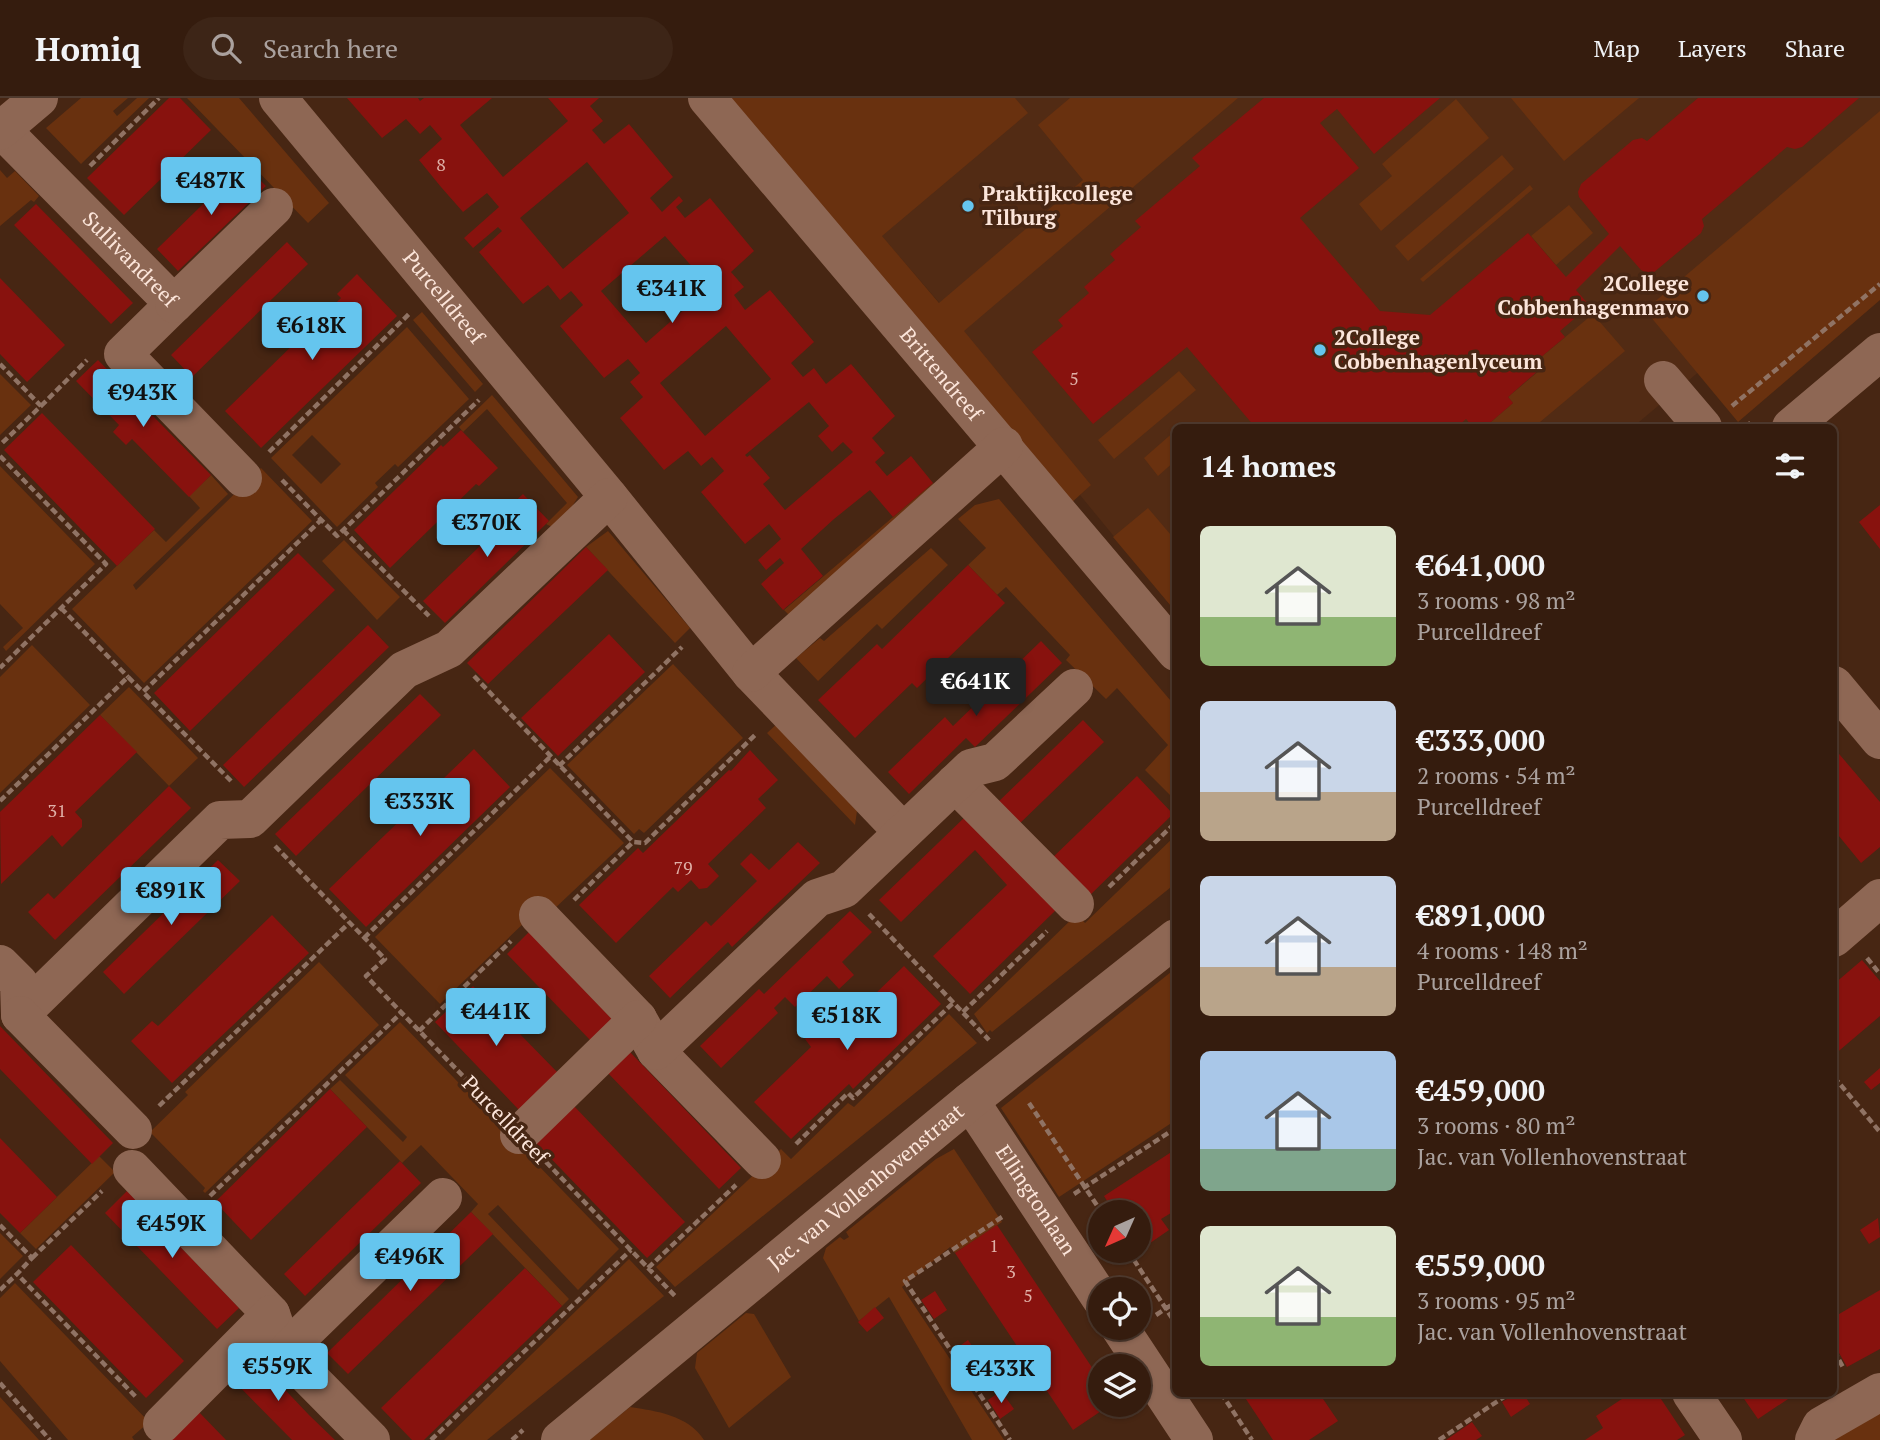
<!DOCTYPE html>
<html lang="en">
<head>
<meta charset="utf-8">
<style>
	body { margin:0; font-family:"PT Serif",serif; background:#3d2517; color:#f1f3f6; height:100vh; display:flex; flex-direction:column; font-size:26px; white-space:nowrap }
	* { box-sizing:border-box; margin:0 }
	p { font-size:23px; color:#aaa19e }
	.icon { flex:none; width:38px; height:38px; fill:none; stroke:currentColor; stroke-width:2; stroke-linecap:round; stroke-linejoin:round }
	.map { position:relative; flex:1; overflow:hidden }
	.sheet { position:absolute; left:1172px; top:326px; width:665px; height:973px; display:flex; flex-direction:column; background:#351c0e; border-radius:10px; box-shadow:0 2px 5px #0004,0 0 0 2px #4f3a2e }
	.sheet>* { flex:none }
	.needle { width:46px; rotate:225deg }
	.fabs { position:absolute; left:1088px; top:1102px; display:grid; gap:14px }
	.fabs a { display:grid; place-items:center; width:63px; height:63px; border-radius:50%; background:#351c0e; box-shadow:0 2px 5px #0004,0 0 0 2px #4f3a2e; font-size:35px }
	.price { position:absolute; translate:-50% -60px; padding:0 16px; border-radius:7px; background:#65c5ee; color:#111; font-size:23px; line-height:46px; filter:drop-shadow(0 2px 4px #0008) }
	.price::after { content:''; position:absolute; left:50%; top:42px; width:21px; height:16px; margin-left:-10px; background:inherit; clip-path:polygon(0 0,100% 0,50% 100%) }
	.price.selected { background:#222; color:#fff }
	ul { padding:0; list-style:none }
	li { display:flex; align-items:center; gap:21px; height:175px; padding:0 28px }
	li span { display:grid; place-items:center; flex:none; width:196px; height:140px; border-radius:10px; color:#555 }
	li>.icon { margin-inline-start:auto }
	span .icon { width:84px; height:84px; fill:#fffc; stroke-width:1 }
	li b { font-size:30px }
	h2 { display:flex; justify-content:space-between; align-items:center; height:84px; padding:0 28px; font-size:30px }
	header { display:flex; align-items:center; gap:42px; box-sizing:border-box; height:98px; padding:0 35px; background:#351c0e; border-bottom:2px solid #4f3a2e }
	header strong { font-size:33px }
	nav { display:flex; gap:38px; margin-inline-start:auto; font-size:24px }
	.search { width:490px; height:63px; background:#3d2517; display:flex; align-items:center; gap:18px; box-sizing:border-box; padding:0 24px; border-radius:38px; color:#aaa19e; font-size:26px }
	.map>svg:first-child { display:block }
</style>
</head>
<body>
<header>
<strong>Homiq</strong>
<div class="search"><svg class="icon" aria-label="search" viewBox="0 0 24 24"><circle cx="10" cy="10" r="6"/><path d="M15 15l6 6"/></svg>Search here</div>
<nav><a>Map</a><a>Layers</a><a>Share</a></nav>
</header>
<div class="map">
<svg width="1880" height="1342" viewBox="0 0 1880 1342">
	<rect width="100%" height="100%" fill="#472613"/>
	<path fill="#522b14" d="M762,0h1118v122l-247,207h-457v185l-96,-117 10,-10 -141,-171z"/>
	<path fill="#69310f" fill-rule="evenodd" d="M81,0h47l-15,13 4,5 20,-18h12l-68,66 -35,-36z
		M187,0h52l90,105 -21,20z
		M724,0h291l13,15 -146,123 57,67 144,-123 -45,-55 32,-27h168l-274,233 127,154 -21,19z
		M1511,0h128l-75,63z
		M1456,1l33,39 -108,93 -22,-27 33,-28 -10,-12z
		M1880,13v189l-142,122 -93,-112z
		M1502,57l12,14 -106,92 -13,-15z
		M0,72l7,8 8,-7 24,25 -5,6 -3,-2 -31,26z
		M1530,87l3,4 -110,93 -3,-3z
		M1569,107l24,28 -37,32 -25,-29z
		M422,214l61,72 -8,8 -62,-72z
		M1593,216l32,37 -91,76h-49l28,-24 -5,-6 31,-26 -5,-8z
		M407,229l62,72 -71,68 -3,-3 -20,19 3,4 -41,40 -66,-69zM312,337l29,29 -20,20 -29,-29z
		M1179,273l17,19 -82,69 -16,-19z
		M0,276l31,31 -31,30z
		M492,297l86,102 -7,11 -19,19 -6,-3 21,-21 -80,-94 -24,23 -4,-5z
		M1176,332v30l-18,16 -14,-18z
		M0,368l95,98 -89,87 -3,-4 20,-19 -23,-24z
		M261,370l51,53 -168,162 -72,-74 82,-79 12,12 34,-34 -11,-12 22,-21 17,19 -95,91 3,5z
		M933,385l7,9 -148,126 -8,-8z
		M999,401l177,208v94l-31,-31 23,-25 -51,-57 -11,11 -40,-39 4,-5 -64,-68 -9,8 -29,-30 18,-17 -28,-29 17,-14z
		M1148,410l28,33v71l-63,-75z
		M608,433l82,97 -15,15 -89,-96z
		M344,442l56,57 -23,23 -55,-59z
		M931,450l17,17 -66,64 -5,-5 -59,57 -22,-23 24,-20 4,3z
		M32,547l58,60 -90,88v-116z
		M673,566l70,74 -99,95 -5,-4 -5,5 -67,-69z
		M129,589l69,71 -29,28 -69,-71z
		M778,625l79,88 -2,14 -88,-92z
		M550,670l74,75 -90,85 -8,-7 -86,83 -65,-67z
		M1176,737v48l-184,149 -2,-2 -3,3 -13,-19 103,-100 8,9z
		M319,864l60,63 -174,168 -2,-2 2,-3 -55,-56 38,-37 -3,-3z
		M1176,870v152l-117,77 -58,-89z
		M949,916l28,29 -302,244 -19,-20 125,-118 10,10 57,-56 6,4z
		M400,924l219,227 -41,41 -80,-85 -10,9 81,85 -7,7 -91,-94 7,-8 -57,-59 -19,18 -72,-74 10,-9 63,62 4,-5 -62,-62z
		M954,1051l48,73 -47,31 -5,-6 -48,40 102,153h-32l-83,-143 -30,24 -36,-63 3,-10 14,-11 4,3 5,-3 -3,-5 90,-73z
		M99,1058l16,16 -79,77 -16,-16z
		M0,1135l23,23 -23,23z
		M629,1161l35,37 -177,144h-43z
		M15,1185l134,139 -17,15 2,3h-66l-68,-79v-63z
		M746,1215l8,1 37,63 -62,51 -34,-60 2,-15z
		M0,1299l39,43h-39z
		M630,1309c26,4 58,8 74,33h-115z
		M1880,1310v32h-49z"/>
	<path fill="#88120e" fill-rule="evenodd" d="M169,0h11l31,32 -87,85 -37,-37z
		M347,0h71l2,3 4,-3h68l-32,27 43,52 65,-56 -20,-23h51l-9,8 13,15 -11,9 12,14 25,-20 44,53 -23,21 12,14 17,-16 4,5 -7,6 9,11 25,-20 44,53 -23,21 13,15 -10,8 11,15 25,-20 44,52 -23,21 12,14 11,-9 12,16 25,-20 44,52 -23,22 13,15 -10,9 12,14 24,-20 22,27 -40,34 -23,-27 -36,29 -33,30 22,27 -40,34 -22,-26 23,-21 -4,-5 -14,12 -8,-10 23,-21 -12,-15 -24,20 -44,-52 23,-21 -12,-14 -11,9 -13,-15 -24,19 -21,-25 -23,-27 23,-21 -13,-15 10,-9 -12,-14 -24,19 -44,-52 23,-21 -12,-14 -11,9 -12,-15 -25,19 -44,-52 23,-21 -4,-4 -25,21 -9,-10 35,-31 -12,-14 -24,19 -22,-25 -22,-27 23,-21 -12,-14 -10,9 -14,-15 -24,19zM587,64l42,51 -66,56 -43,-51zM665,138l45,51 -64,56 -45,-52zM726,228l45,53 -66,57 -45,-53zM809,304l20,24 -11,10 14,16 11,-10 10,10 -68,58 -22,-26 7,-6 -20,-23 -3,2 -2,-2z
		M1264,0h176l-66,56 -37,-45 -17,14 39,45 -59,50 80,93 50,4 98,-82 38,44 43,-43 -30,-37 -1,-5 3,-8 52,-44 9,-2 5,3 51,-43h161l-57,49 -7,2 -8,-2 -85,72 2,7 -3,7 -48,40h-6l-6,-3 -21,-24 -44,44 13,15 -1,2 -28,24 5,6 -31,26 5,7 -31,27 5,6 -28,24h-12l-7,-8 -9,8h-202l-68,-80 -94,77 -61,-72 31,-26 -5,-6 31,-27 -5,-6 31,-27 -5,-6 31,-27 -6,-6 65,-55 -8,-8z
		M244,66l22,22 -88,85 -21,-22z
		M36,106l97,99 -22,21 -97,-99z
		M287,144l21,22 -116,113 -21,-22z
		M357,176l40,42 -136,132 -36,-37 116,-113 -4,-4z
		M0,180l65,67 -38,37 -27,-28z
		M98,262l113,115 -22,22 -57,-58 -6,6 -13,-13 6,-7 -43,-44z
		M42,315l113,116 -38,37 -113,-116z
		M461,332l37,38 -19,18 -3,-2 -86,84 -36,-38 87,-85 2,2z
		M523,396l26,27 -104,102 -22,-22 87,-84 -5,-6z
		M1880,407v44l-21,-27z
		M586,449l22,23 -120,114 -21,-21z
		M298,455l37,37 -145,141 -36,-38z
		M968,467l37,38 -88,85 -5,-5 -57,55 -37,-38 59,-56 5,5z
		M368,527l21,22 -145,140 -21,-22z
		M609,536l36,38 -87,84 -37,-38z
		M1041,543l21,22 -87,84 -9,-9 -57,56 -21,-22 57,-55 8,9z
		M420,596l21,21 -145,141 -21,-22z
		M100,617l37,37 -62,60 7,8v7l-20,20 -10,-12 -51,49 -1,-72z
		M1083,622l21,22 -88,85 -21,-22z
		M1834,650l46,54v45l-19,16 -27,-33z
		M474,651l36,38 -144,140 -37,-38z
		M750,652l28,30 -20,19 8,9 -58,56 11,12 -12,12 -8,1 -8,-9 -13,12 -5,-5 -57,56 -37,-38 59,-57 5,5 86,-83 2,1z
		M1137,678l36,38 -87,85 -37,-38z
		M169,688l22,22 -136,132 -27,-28 20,-19 6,6z
		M967,717l90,94 -87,85 -37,-38 74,-71 -32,-35 -74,72 -22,-22z
		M798,744l22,21 -88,84 -4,-5 -58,56 -21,-22 57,-55 5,5 46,-45 -17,-17 11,-11 18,17z
		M218,762l22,21 -116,113 -21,-22z
		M850,813l22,21 -30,30 12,13 -15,14 -12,-13 -32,31 -10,-10 -11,11 4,5 -57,55 -21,-22 59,-57 5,5z
		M272,817l37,38 -137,130 -41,-42 21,-20 6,5z
		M529,834l84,88 -22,21 -84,-87z
		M1862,862l18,21v35l-46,39v-71z
		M904,868l37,38 -88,85 -4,-5 -58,55 -37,-37 57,-55 -6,-8 28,-28 12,12z
		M473,888l85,87 -39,37 -84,-88z
		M0,928l113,117 -21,21 -92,-95z
		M629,953l112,117 -22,21 -112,-117z
		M1880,970v15l-9,7 -7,-8z
		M330,991l37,38 -116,113 -36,-38z
		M573,1007l112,117 -38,36 -112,-116z
		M0,1040l57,59 -37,36 -20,-20z
		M1176,1051v61l-15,9 8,11 -29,20 -1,-37h-24l-11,-17z
		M400,1063l21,22 -116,113 -21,-22z
		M127,1093l112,117 -22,21 -112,-116z
		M471,1114l22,22 -145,140 -21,-21z
		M1878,1120l2,19 -11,7 -9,-14z
		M997,1127l104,156v24h9l-37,25 -118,-177z
		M71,1147l113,116 -38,37 -113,-116z
		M525,1170l37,38 -138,134h-12l-31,-32z
		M1880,1192v59l-33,18 -13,-23v-27z
		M935,1193l12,19 -13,9 -13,-19z
		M875,1209l9,11 -17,14 -9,-10z
		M968,1242l13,19 -14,9 -13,-18z
		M253,1258l56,59 26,25h-43l-61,-62z
		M1001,1293l13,18 -14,10 -12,-19z
		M1242,1295h77l19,28 -29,19h-36z
		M1517,1295h6l7,11 -19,13 -9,-15z
		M1631,1295h26l28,42 -8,5h-92l18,-12 -7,-12z
		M1740,1295h57l-39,26z
		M197,1312l29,30h-59z
		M1472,1324l10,14 -6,4h-30z"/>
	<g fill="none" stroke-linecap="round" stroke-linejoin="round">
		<path stroke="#907364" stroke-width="4.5" stroke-dasharray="7 3.5" stroke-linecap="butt" d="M90,68l69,-68
			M0,266l41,42 -41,39
			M41,308l46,-46
			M1732,308l148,-122
			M1745,329l8,-6
			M269,354l141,-139
			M0,358l106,108 -106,104
			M282,382l55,56 142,-136
			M343,432l86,86
			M61,510l67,69
			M474,578l159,166
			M559,668l123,-119
			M231,683l-88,-89 178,-172
			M0,703l128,-124 15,15
			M275,748l110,113 -19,17 128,132
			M1109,789l67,-65
			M574,802l59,-58 12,1 111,-109
			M869,816l120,126
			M364,840l186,-181
			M1867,860l13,16
			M963,914l84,-81
			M419,933l92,-90
			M1834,979l46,55
			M1029,1005l73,110
			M159,1008l190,-183
			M796,1046l52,-51 5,5 101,-96
			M546,1064l130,135
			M1074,1096l102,-66
			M210,1098l191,-183
			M1002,1119l-97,64 105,159
			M0,1127l32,33 -15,16 119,123
			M1128,1153l48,73
			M32,1160l70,-67
			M648,1170l88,-83
			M0,1192l17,-16
			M1156,1217l20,-13
			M1834,1253l10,18
			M0,1285l50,57
			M1221,1295l31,47
			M431,1342l200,-190
			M512,1342l11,-10
			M1439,1342l71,-47"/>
		<g stroke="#8e6754" stroke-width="38">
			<path id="s1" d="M278,0l331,399 142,176 152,159"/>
			<path id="s2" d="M707,0l469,554"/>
			<path id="s3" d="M2,32l172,174 -51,50 120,124"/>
			<path d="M0,33l39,-33"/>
			<path d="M174,206l100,-97"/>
			<path d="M1663,282l40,47"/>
			<path d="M1791,329l89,-75"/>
			<path d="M751,575l253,-227"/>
			<path d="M1834,587l46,55"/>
			<path d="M955,685l120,121"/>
			<path d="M538,817l100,104 18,32 106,109"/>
			<path d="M1834,840l46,-40"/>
			<path d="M0,866l19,19 1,32 200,-195 30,-1 154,-149 45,-21 160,-152"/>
			<path d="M20,917l113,115"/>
			<path d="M656,953l161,-153 27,-9 127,-121 24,-6 79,-74"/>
			<path id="s4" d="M970,1003l131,198"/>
			<path d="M519,1037l119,-116"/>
			<path d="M132,1071l139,145 13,38 87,88"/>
			<path d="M1120,1230l74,112"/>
			<path d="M284,1254l159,-155"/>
			<path d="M1691,1295l32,47"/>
			<path d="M162,1326l109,-110"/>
			<path id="s5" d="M560,1342l410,-339 206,-163"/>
			<path d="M1814,1342l7,-14 59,-34"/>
		</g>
	</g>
	<g fill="#65c5ee" stroke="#472613" stroke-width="2.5">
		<circle cx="968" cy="108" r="7"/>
		<circle cx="1703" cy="198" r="7"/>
		<circle cx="1320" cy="252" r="7"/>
	</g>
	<g text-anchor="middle" stroke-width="7" stroke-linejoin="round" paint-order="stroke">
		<g font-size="18" fill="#dfb0a7">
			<text x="441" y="73">8</text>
			<text x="1074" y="287">5</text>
			<text x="57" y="719">31</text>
			<text x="683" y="776">79</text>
			<text x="994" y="1154">1</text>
			<text x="1011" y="1180">3</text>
			<text x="1028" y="1204">5</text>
		</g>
		<g font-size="21" font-weight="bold" fill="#fce5da" stroke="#472613" text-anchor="start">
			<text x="982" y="103">Praktijkcollege<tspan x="982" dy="24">Tilburg</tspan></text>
			<text x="1689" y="193" text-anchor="end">2College<tspan x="1689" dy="24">Cobbenhagenmavo</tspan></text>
			<text x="1334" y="247">2College<tspan x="1334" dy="24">Cobbenhagenlyceum</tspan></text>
		</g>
		<g font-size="21" fill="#fce5da" stroke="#472613">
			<text dy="7" stroke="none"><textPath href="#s3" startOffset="182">Sullivandreef</textPath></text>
			<text dy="7" stroke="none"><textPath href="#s1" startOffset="259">Purcelldreef</textPath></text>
			<text dy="7" stroke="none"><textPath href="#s2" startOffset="362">Brittendreef</textPath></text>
			<text transform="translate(505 1022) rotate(46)" y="7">Purcelldreef</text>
			<text dy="7" stroke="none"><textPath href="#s5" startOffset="397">Jac. van Vollenhovenstraat</textPath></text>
			<text dy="7" stroke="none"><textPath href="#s4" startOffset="119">Ellingtonlaan</textPath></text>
		</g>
	</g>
</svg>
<div class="fabs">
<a><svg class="needle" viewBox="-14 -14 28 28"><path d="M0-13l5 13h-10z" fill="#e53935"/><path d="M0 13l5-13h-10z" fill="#aaa19e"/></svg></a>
<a><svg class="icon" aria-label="locate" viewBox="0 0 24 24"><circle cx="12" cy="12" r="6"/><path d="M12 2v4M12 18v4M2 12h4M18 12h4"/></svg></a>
<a><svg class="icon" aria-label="layers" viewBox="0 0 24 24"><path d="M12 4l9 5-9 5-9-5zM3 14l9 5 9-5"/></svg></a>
</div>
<b class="price" style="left:211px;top:119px">€487K</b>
<b class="price" style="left:672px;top:227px">€341K</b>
<b class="price" style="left:312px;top:264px">€618K</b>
<b class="price" style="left:143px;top:331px">€943K</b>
<b class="price" style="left:487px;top:461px">€370K</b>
<b class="price selected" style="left:976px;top:620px">€641K</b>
<b class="price" style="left:420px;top:740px">€333K</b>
<b class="price" style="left:171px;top:829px">€891K</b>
<b class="price" style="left:496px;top:950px">€441K</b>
<b class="price" style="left:847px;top:954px">€518K</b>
<b class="price" style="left:172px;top:1162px">€459K</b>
<b class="price" style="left:410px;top:1195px">€496K</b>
<b class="price" style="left:278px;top:1305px">€559K</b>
<b class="price" style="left:1001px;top:1307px">€433K</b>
<section class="sheet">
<h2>14 homes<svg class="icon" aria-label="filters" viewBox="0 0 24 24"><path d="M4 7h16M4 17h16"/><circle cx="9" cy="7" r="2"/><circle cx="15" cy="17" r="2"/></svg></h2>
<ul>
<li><span style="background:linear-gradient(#dfe7d0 65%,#8fb573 0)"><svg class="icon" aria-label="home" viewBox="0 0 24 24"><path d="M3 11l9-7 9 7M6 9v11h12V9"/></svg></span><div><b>€641,000</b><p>3 rooms · 98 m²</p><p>Purcelldreef</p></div></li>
<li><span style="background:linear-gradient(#c9d6e8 65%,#b9a48a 0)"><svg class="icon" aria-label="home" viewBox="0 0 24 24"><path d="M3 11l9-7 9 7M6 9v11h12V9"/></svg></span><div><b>€333,000</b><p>2 rooms · 54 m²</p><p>Purcelldreef</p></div></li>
<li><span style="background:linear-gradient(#c9d6e8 65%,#b9a48a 0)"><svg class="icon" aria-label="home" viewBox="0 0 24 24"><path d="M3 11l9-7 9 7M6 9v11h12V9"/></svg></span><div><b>€891,000</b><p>4 rooms · 148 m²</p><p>Purcelldreef</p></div></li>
<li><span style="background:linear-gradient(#a9c7e8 70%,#7fa58c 0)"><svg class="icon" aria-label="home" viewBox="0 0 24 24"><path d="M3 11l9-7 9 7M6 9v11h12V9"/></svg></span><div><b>€459,000</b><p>3 rooms · 80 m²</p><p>Jac. van Vollenhovenstraat</p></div></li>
<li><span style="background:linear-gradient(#dfe7d0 65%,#8fb573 0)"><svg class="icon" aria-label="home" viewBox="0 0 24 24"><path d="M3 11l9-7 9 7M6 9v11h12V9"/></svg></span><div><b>€559,000</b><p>3 rooms · 95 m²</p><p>Jac. van Vollenhovenstraat</p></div></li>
</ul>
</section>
</div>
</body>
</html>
